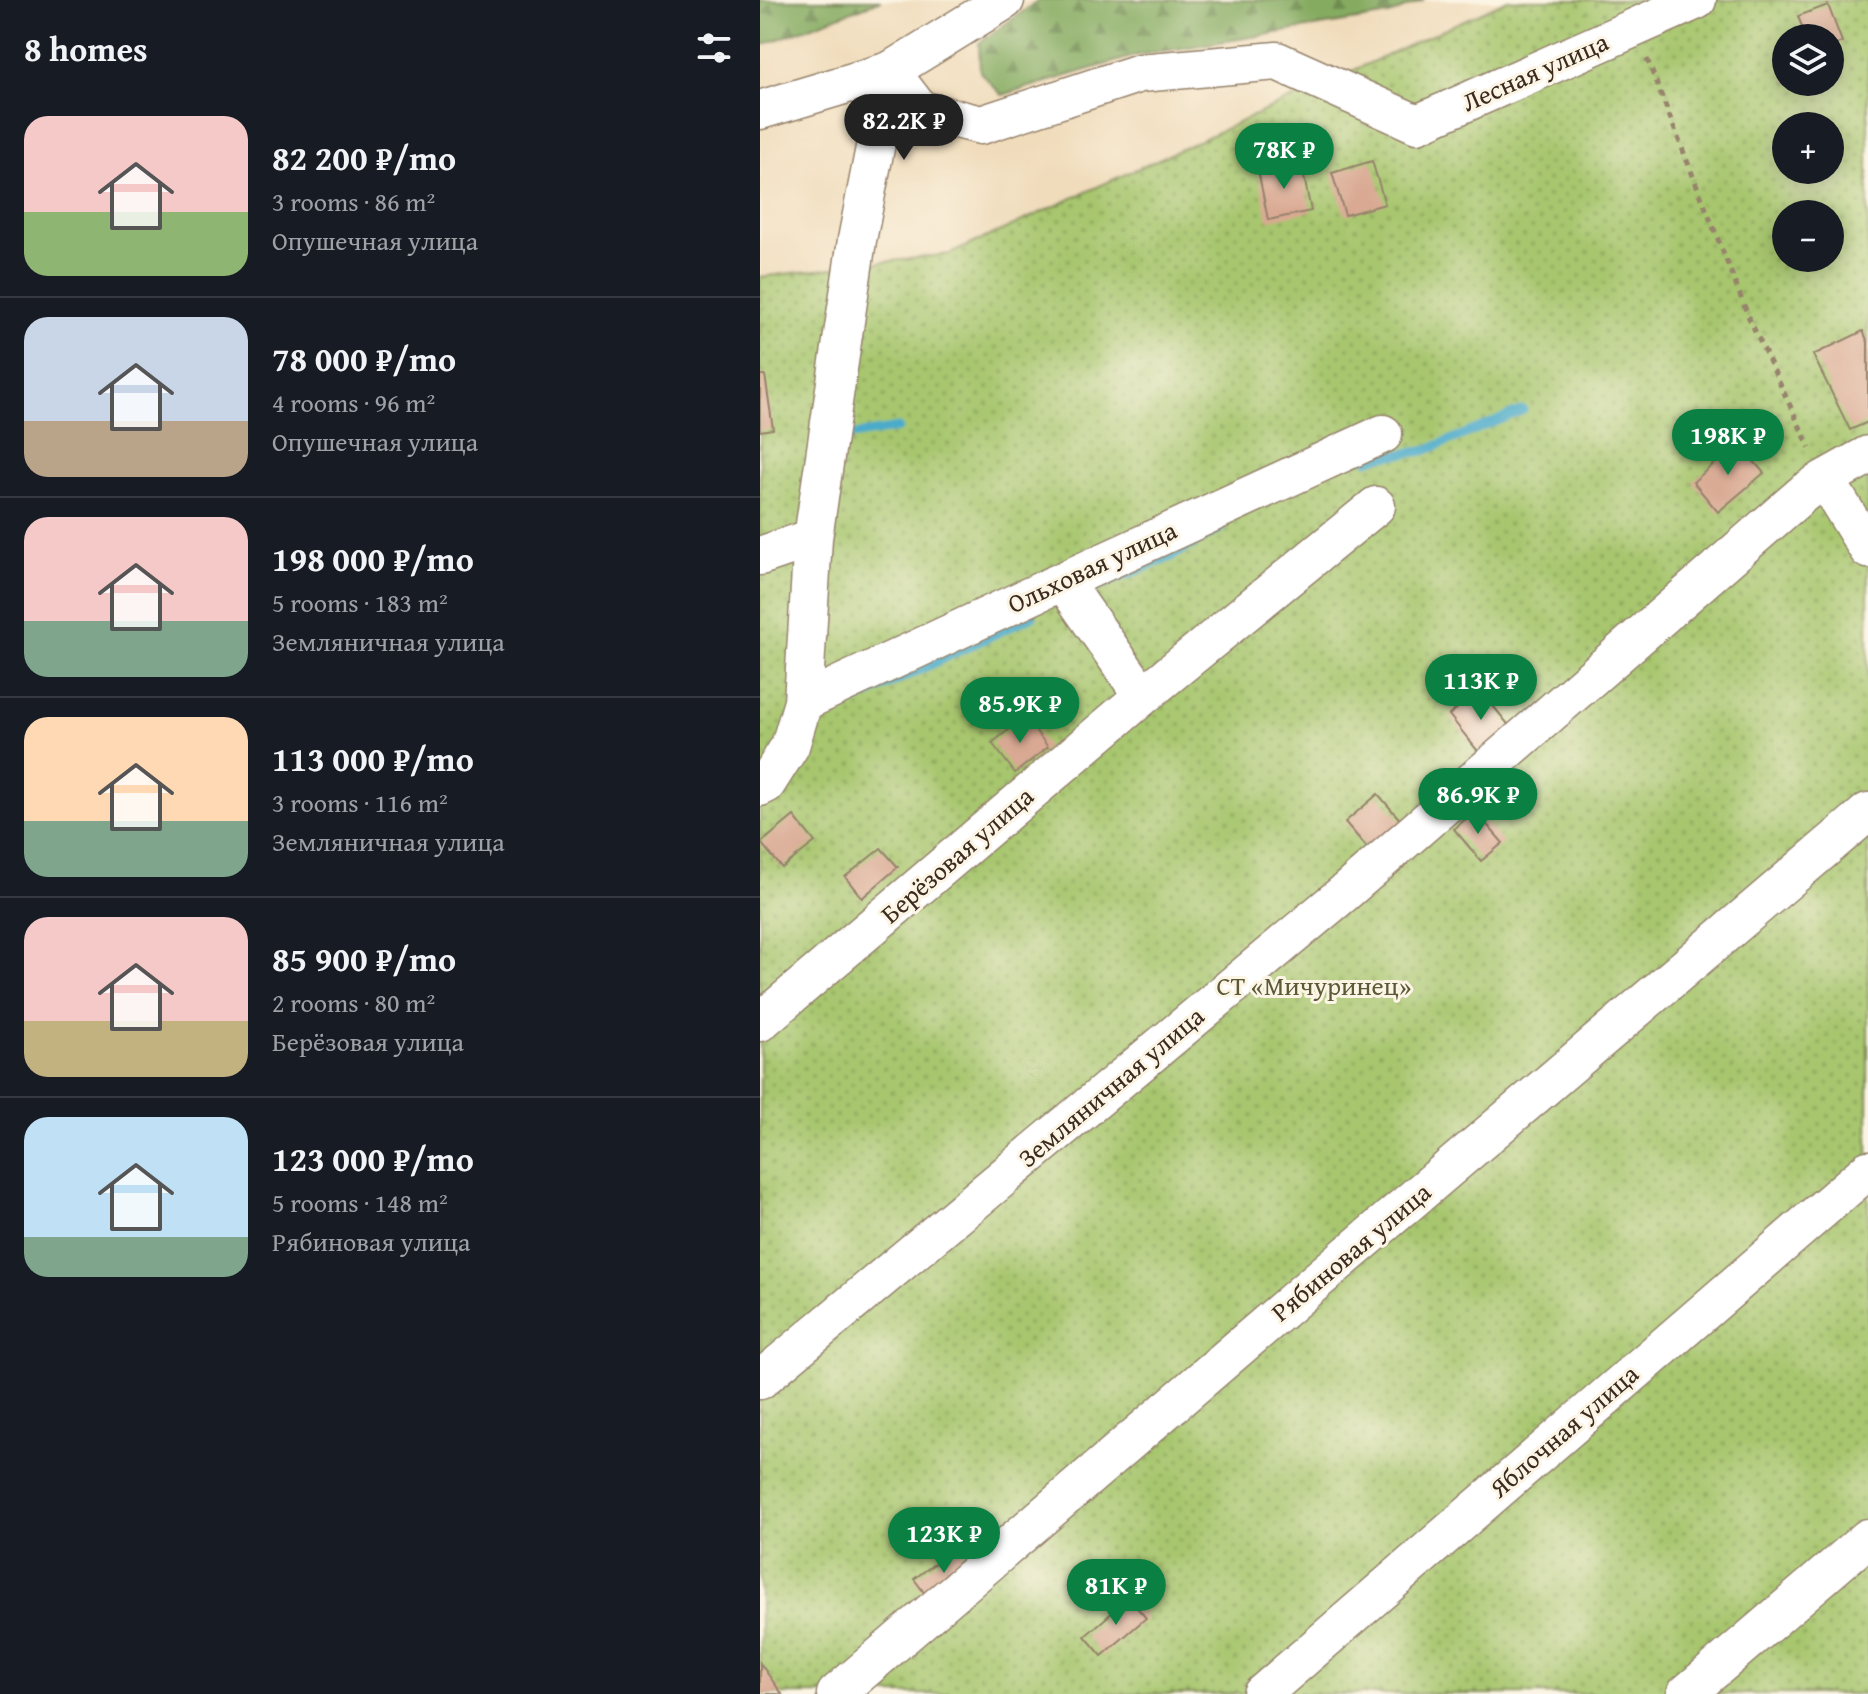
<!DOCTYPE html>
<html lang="en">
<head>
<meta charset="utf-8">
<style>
	body { margin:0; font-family:"Gentium Book Plus",serif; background:#242831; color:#f1f3f6; height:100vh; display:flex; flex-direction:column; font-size:30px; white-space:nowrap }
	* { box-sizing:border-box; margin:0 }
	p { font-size:26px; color:#9ea1a6 }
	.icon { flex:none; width:44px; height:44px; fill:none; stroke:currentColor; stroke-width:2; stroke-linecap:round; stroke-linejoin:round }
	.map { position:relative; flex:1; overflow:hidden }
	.details { display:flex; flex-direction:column; background:#171b24; width:760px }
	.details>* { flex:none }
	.controls { position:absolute; left:1012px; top:24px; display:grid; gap:16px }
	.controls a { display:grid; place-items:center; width:72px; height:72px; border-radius:50%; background:#171b24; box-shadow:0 4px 20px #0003; font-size:40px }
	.price { position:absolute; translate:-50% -68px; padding:0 18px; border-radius:28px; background:#0b8043; color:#fff; font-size:26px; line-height:52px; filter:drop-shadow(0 2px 4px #0008) }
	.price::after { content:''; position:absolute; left:50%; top:48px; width:24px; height:18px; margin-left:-12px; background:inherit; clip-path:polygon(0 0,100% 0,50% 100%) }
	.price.on { background:#222; color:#fff }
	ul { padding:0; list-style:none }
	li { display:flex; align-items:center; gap:24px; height:200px; padding:0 24px }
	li+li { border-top:2px solid #363941 }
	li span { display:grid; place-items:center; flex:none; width:224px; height:160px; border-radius:24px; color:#555 }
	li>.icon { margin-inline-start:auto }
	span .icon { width:96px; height:96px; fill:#fffc; stroke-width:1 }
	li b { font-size:34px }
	h2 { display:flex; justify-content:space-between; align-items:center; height:96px; padding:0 24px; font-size:34px }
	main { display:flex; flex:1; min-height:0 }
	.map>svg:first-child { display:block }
</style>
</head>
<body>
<main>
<section class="details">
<h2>8 homes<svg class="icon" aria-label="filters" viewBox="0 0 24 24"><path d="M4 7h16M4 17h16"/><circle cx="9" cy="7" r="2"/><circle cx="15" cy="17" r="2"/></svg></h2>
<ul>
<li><span style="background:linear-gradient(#f6c9c9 60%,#8fb573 0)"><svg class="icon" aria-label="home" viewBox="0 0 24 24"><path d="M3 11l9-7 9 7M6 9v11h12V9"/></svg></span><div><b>82 200 ₽/mo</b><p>3 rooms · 86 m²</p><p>Опушечная улица</p></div></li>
<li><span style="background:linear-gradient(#c9d6e8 65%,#b9a48a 0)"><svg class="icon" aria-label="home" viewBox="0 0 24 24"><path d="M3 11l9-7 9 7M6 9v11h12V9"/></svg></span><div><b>78 000 ₽/mo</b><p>4 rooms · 96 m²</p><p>Опушечная улица</p></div></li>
<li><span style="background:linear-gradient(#f6c9c9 65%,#7fa58c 0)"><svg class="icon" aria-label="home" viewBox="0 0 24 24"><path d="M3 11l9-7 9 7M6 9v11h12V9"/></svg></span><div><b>198 000 ₽/mo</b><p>5 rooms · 183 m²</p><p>Земляничная улица</p></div></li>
<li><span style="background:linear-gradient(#ffd9b3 65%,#7fa58c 0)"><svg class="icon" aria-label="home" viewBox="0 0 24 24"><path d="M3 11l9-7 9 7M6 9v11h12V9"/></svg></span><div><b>113 000 ₽/mo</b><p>3 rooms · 116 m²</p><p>Земляничная улица</p></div></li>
<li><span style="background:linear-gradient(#f6c9c9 65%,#c2b280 0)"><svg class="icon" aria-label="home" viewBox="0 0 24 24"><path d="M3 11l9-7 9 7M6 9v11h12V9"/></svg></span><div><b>85 900 ₽/mo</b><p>2 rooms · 80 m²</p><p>Берёзовая улица</p></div></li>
<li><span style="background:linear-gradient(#bfe0f5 75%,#7fa58c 0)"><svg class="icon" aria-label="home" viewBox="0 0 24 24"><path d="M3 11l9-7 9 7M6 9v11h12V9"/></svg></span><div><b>123 000 ₽/mo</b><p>5 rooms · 148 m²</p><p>Рябиновая улица</p></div></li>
</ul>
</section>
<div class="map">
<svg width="1108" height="1694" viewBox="0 0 1108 1694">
	<defs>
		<pattern id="forest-firs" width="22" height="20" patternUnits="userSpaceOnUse" patternTransform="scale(2)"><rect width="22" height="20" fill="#85ab61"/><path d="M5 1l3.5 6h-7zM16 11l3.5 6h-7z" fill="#6e8b4f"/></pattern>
		<pattern id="garden-dots" width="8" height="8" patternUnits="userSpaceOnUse" patternTransform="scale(2)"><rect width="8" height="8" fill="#a7c66e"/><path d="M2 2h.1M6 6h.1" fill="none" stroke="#89a15a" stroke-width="1.8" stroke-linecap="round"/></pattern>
	</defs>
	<rect width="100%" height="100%" fill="#fcf5e5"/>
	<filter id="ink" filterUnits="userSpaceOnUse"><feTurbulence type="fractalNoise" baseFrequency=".0125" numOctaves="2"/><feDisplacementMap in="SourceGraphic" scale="16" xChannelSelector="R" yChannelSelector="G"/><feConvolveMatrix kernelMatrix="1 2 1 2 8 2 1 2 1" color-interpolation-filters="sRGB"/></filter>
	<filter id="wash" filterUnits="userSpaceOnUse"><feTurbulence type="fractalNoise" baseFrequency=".006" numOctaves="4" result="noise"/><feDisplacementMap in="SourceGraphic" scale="32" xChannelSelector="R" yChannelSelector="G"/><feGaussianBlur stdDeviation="1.8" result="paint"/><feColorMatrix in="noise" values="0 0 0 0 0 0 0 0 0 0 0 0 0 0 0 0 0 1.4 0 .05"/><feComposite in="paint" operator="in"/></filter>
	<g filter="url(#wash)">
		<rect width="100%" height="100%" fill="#f0dcbb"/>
		<path fill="url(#forest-firs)" stroke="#606a40" stroke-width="2" d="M0,0h121l-121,46z
			M279,0h385l-35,15 -251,40 -136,40 -22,-23 -1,-29z"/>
		<path fill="url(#garden-dots)" stroke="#717846" stroke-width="2" fill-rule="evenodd" d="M748,0h360v1694h-1108v-1417l190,-23zM1026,38h44v44h-44zM1026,126h44v44h-44zM1026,214h44v44h-44z"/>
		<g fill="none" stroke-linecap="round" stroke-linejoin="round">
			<path stroke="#4cabcb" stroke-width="9" d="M83,442l1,-5 54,-9
				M608,460l8,-3 48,-6 99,-41
				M333,588l78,-31 50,-29
				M63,716l210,-100"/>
		</g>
		<g id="blocks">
			<path fill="#d9a993" d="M1068,5l14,37 -12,5v-9h-24l-8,-22z
				M612,161l13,43 -40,11 -13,-42z
				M541,162l10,49 -43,9 -10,-50z
				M1103,331l5,11v80l-18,8 -37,-75z
				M0,375h5l8,54 -13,2z
				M978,443l26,30 -46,39 -25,-30z
				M720,690l32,39 -31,26 -32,-40z
				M265,717l23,30 -33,26 -23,-30z
				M618,794l24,28 -33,28 -24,-28z
				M715,811l28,32 -22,18 -27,-32z
				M34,816l21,26 -33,26 -21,-25z
				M121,848l17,19 -36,31 -17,-21z
				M197,1547l18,23 -43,33 -18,-24z
				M369,1598l17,20 -44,38 -17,-20z
				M0,1663l22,31h-22z"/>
		</g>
	</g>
	<g filter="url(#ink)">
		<use href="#blocks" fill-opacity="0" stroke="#96836c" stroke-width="2"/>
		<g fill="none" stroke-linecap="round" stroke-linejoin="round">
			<g stroke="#96836c" stroke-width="41">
				<path id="minor" d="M130,71l30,39 61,15 159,-52 137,-12 140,63 280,-124
					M0,110l130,-39 115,-71
					M1065,479l43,70
					M0,556l53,-18
					M303,581l80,115
					M43,702l260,-121 320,-147
					M0,787l6,-3 24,-38 13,-44 10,-164 44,-298 33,-169
					M0,1022l383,-326 233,-190
					M0,1380l583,-486 462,-402 20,-13 43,-24
					M76,1694l470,-404 562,-478
					M502,1694l606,-524
					M926,1694l182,-156"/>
			</g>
			<path stroke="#96836c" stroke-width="5" stroke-dasharray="6 6" stroke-linecap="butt" d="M887,59l102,259 61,130"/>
			<use href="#minor" stroke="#fff" stroke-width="38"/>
		</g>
	</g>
	<g text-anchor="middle" stroke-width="6" stroke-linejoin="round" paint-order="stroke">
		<g font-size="26" fill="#3b2a1e" stroke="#fcf5e5">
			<text transform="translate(775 72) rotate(-24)" y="9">Лесная улица</text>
			<text transform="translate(332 567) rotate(-25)" y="9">Ольховая улица</text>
			<text transform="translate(197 855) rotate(-41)" y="9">Берёзовая улица</text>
			<text transform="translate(351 1087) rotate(-40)" y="9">Земляничная улица</text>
			<text transform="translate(591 1252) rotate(-40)" y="9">Рябиновая улица</text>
			<text transform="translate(804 1431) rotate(-41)" y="9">Яблочная улица</text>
		</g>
		<g font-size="26" fill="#5b5936" stroke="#fcf5e5">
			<text x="554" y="995">СТ «Мичуринец»</text>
		</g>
	</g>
</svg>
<div class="controls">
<a><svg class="icon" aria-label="layers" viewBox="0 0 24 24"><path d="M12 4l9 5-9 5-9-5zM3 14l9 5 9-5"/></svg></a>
<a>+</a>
<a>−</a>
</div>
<b class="price on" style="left:144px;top:162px">82.2K ₽</b>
<b class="price" style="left:524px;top:191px">78K ₽</b>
<b class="price" style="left:968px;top:477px">198K ₽</b>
<b class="price" style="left:721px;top:722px">113K ₽</b>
<b class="price" style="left:260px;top:745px">85.9K ₽</b>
<b class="price" style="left:718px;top:836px">86.9K ₽</b>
<b class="price" style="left:184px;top:1575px">123K ₽</b>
<b class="price" style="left:356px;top:1627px">81K ₽</b>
</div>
</main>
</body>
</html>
